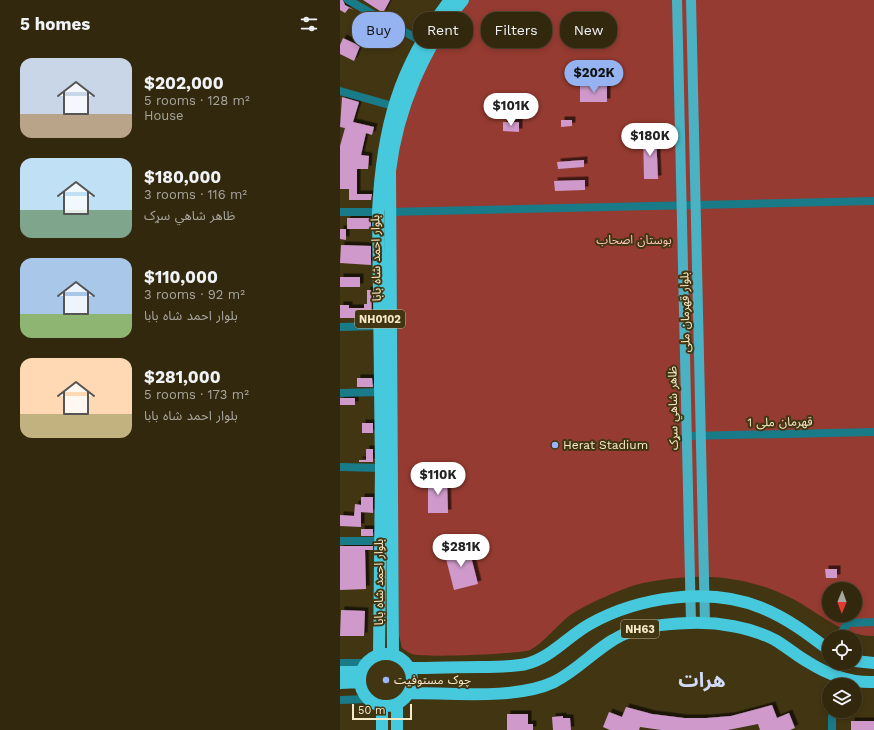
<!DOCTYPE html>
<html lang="en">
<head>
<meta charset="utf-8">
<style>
	body { margin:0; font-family:"Work Sans","Noto Sans Arabic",sans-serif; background:#3a3017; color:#f1f3f6; height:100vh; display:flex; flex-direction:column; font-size:15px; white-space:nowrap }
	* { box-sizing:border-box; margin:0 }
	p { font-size:13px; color:#a8a69e }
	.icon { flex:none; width:22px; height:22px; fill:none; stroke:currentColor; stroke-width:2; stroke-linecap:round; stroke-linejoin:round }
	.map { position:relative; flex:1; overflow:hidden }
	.details { display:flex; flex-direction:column; background:#32280e; width:340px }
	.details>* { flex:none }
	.guide { position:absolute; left:12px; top:12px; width:380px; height:36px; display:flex; gap:8px }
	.needle { width:26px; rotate:181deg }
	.controls { position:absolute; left:482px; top:582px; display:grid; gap:8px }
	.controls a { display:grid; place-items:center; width:40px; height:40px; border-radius:50%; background:#32280e; box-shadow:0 2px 6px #0003,0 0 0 1px #4d442e; font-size:20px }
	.scale { position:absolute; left:12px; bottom:10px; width:60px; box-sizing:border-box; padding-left:4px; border:2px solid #f7eac9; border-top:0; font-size:11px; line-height:14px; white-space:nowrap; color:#f7eac9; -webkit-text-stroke:3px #423512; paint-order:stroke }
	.price { position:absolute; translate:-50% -34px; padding:0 9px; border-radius:14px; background:#fff; color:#222; font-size:13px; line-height:26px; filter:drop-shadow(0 1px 2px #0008) }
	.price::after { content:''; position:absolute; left:50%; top:24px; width:12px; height:9px; margin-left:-6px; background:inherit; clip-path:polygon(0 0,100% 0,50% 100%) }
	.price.selected { background:#95b2f1; color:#111 }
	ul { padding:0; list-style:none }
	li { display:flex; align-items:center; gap:12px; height:100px; padding:0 20px }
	li span { display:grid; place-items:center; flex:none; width:112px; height:80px; border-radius:12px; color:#555 }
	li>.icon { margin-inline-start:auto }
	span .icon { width:48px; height:48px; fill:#fffc; stroke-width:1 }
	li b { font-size:17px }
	h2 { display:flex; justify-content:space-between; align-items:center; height:48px; padding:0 20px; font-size:17px }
	.pill { padding:0 14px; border-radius:16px; background:#32280e; box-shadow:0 2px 6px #0003,0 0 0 1px #4d442e; font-size:14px; line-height:36px }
	.pill.selected { background:#95b2f1; color:#111 }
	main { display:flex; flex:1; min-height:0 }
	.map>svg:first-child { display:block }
</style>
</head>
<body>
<main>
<section class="details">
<h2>5 homes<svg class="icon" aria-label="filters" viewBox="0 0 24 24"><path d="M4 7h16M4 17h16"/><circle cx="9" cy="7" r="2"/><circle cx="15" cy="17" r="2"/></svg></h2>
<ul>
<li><span style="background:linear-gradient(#c9d6e8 70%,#b9a48a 0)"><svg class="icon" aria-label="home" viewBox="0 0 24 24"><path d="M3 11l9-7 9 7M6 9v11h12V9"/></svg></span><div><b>$202,000</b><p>5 rooms · 128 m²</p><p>House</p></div></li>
<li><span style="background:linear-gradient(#bfe0f5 65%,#7fa58c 0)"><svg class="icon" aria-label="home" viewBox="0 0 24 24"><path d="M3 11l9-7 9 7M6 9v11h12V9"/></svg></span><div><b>$180,000</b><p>3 rooms · 116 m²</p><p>ظاهر شاهي سړک</p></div></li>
<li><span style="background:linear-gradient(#a9c7e8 70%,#8fb573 0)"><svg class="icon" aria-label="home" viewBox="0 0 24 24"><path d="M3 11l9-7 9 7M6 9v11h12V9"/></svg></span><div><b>$110,000</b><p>3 rooms · 92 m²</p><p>بلوار احمد شاه بابا</p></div></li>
<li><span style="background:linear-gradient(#ffd9b3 70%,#c2b280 0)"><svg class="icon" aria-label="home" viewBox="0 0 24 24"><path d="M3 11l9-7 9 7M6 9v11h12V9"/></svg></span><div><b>$281,000</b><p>5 rooms · 173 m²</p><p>بلوار احمد شاه بابا</p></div></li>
</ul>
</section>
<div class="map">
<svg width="534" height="730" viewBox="0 0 534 730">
	<defs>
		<filter id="shadow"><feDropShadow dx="3.5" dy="-3.5" stdDeviation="0" flood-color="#0009"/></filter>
	</defs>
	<rect width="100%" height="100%" fill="#423512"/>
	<path fill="#953b31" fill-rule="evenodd" d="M128,0h406v636c-30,1 -56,-24 -81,-37 -48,-25 -98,-27 -150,-16 -18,4 -59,22 -74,33 -13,10 -24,26 -39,34 -10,4 -107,8 -118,4 -3,-1 -7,-4 -10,-6l-3,-13 -6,-437 6,-65 34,-83zM489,589h26v26h-26z"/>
	<path fill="#cf9acb" filter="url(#shadow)" d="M0,0h3l2,5 9,5 -5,-2 -4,5 -5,-3z
		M23,0h27l-7,13z
		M3,38l17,8 -6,15 -14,-7v-9z
		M240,85h27v17h-27z
		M2,97l17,5 -6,20 21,5 -2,8 -6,-2 -5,22 8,1 -1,13h-11v25h15l-1,6h-22v-11h-9v-43l5,-18 -5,-1z
		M221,120h11v6l-11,1z
		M163,122h16v10l-16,-1z
		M316,134l2,45h-14l-1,-44z
		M244,160v7l-26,2 -1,-7z
		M245,180v10l-30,1 -1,-10z
		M7,218h24v11h-24z
		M0,229h6v11l-6,-1z
		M1,245l30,1v19l-31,-2z
		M0,277h20v10h-20z
		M27,290h4l1,31h-14v-3h-18v-13h9v3h15v-4h3z
		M17,378h15l1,9h-16z
		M0,398h15v7h-15z
		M22,423h11v10h-11z
		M26,449h7v13h-14v-2h7z
		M88,479h19l1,34h-20z
		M21,497h12v16l-12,-1v15l-21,-1v-11l14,1 1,-12 6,1z
		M21,529h12v7h-12z
		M128,545l10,39 -24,6 -10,-39z
		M0,546h33v4h-8l1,39 -26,1z
		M485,569h12v9h-11z
		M1,610l24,1 -1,25h-24z
		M432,705l5,13 12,-5 6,15 -5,2h-30l-2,-6 -30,6h-67l-21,-3 -1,3h-29l-7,-3 6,-15 13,5 4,-10 26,7 32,4h23l24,-2z
		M167,714h21v10h5v6h-26z
		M223,716v2h7l1,12h-18l-1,-13z
		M511,721h23v9h-23z"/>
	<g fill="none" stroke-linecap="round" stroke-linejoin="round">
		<path stroke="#197a88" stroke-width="8" d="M8,0l73,41
			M0,91l53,15
			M0,212h38
			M50,212l484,-11
			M0,327l40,-1
			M0,393l41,-1
			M347,436l187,-4
			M0,467l41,1
			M0,541h40
			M498,637l10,-14 26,-1
			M0,663h26
			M0,700l28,-1
			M492,730v-13"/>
		<path stroke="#4ab2c2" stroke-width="10" d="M337,0l14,623
			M351,0l14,623"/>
		<path stroke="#47c9dd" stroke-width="12" d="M20 680a26 26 0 1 1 52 0a26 26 0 1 1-52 0Z
			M39,654l2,-186 -3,-256c4,-83 20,-145 72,-212
			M53,654l-3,-483c7,-60 34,-125 73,-171
			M515,661l19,2
			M71,668c23,0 46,-1 69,-1 15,0 31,0 46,-3 25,-6 42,-28 64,-40 48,-27 120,-38 172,-16 25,10 46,26 67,42
			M0,672h21
			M0,683l20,-1
			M70,693c41,0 106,7 144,-11 22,-11 39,-30 59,-42 22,-14 52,-16 77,-17 28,-1 60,4 85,17 12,7 22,16 33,22 19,12 43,21 66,20
			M57,705v25
			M42,706v24"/>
	</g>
	<g fill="#9bb4fd" stroke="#423512" stroke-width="1.5">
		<circle cx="215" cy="445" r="4"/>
		<circle cx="46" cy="680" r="4"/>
	</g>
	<g text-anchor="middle" stroke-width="4" stroke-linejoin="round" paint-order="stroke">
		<g fill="#423512" stroke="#c1b492" stroke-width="1">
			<rect x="15" y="310" width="50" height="18" rx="3"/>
			<rect x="281" y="620" width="38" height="18" rx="3"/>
		</g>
		<g font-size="11" font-weight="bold" fill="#f7eac9">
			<text x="40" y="323">NH0102</text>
			<text x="300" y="633">NH63</text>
		</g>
		<g font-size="12" fill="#fbc4bb" stroke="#423512">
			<text x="294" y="244">بوستان اصحاب</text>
		</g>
		<g font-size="12" fill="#f7eac9" stroke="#423512">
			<text transform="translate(36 258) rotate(-91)" y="4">بلوار احمد شاه بابا</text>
			<text transform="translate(345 312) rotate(-91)" y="4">بلوار قهرمان ملی</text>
			<text transform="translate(333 408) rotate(-91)" y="4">ظاهر شاهي سړک</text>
			<text transform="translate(440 422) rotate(-1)" y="4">قهرمان ملی 1</text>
			<text transform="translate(39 582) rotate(-90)" y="4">بلوار احمد شاه بابا</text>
		</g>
		<g font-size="12" fill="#f7eac9" stroke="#423512" text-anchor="start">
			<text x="223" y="449">Herat Stadium</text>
			<text x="54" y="684">چوک مستوفیت</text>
		</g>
		<g font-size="20" font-weight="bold" fill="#d1dbf7" stroke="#423512">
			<text x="362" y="687">هرات</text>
		</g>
	</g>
</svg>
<div class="controls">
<a><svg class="needle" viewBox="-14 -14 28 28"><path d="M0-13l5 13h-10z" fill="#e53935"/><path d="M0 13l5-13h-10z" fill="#a8a69e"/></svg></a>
<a><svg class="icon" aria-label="locate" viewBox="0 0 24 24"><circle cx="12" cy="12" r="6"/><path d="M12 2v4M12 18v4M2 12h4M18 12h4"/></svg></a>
<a><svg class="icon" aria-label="layers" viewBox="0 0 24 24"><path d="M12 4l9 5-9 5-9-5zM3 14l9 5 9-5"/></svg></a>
</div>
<div class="scale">50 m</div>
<b class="price selected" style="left:254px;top:94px">$202K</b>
<b class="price" style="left:171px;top:127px">$101K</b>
<b class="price" style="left:310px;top:157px">$180K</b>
<b class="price" style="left:98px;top:496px">$110K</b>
<b class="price" style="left:121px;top:568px">$281K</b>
<div class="guide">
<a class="pill selected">Buy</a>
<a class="pill">Rent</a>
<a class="pill">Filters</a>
<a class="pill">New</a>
</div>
</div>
</main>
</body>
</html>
